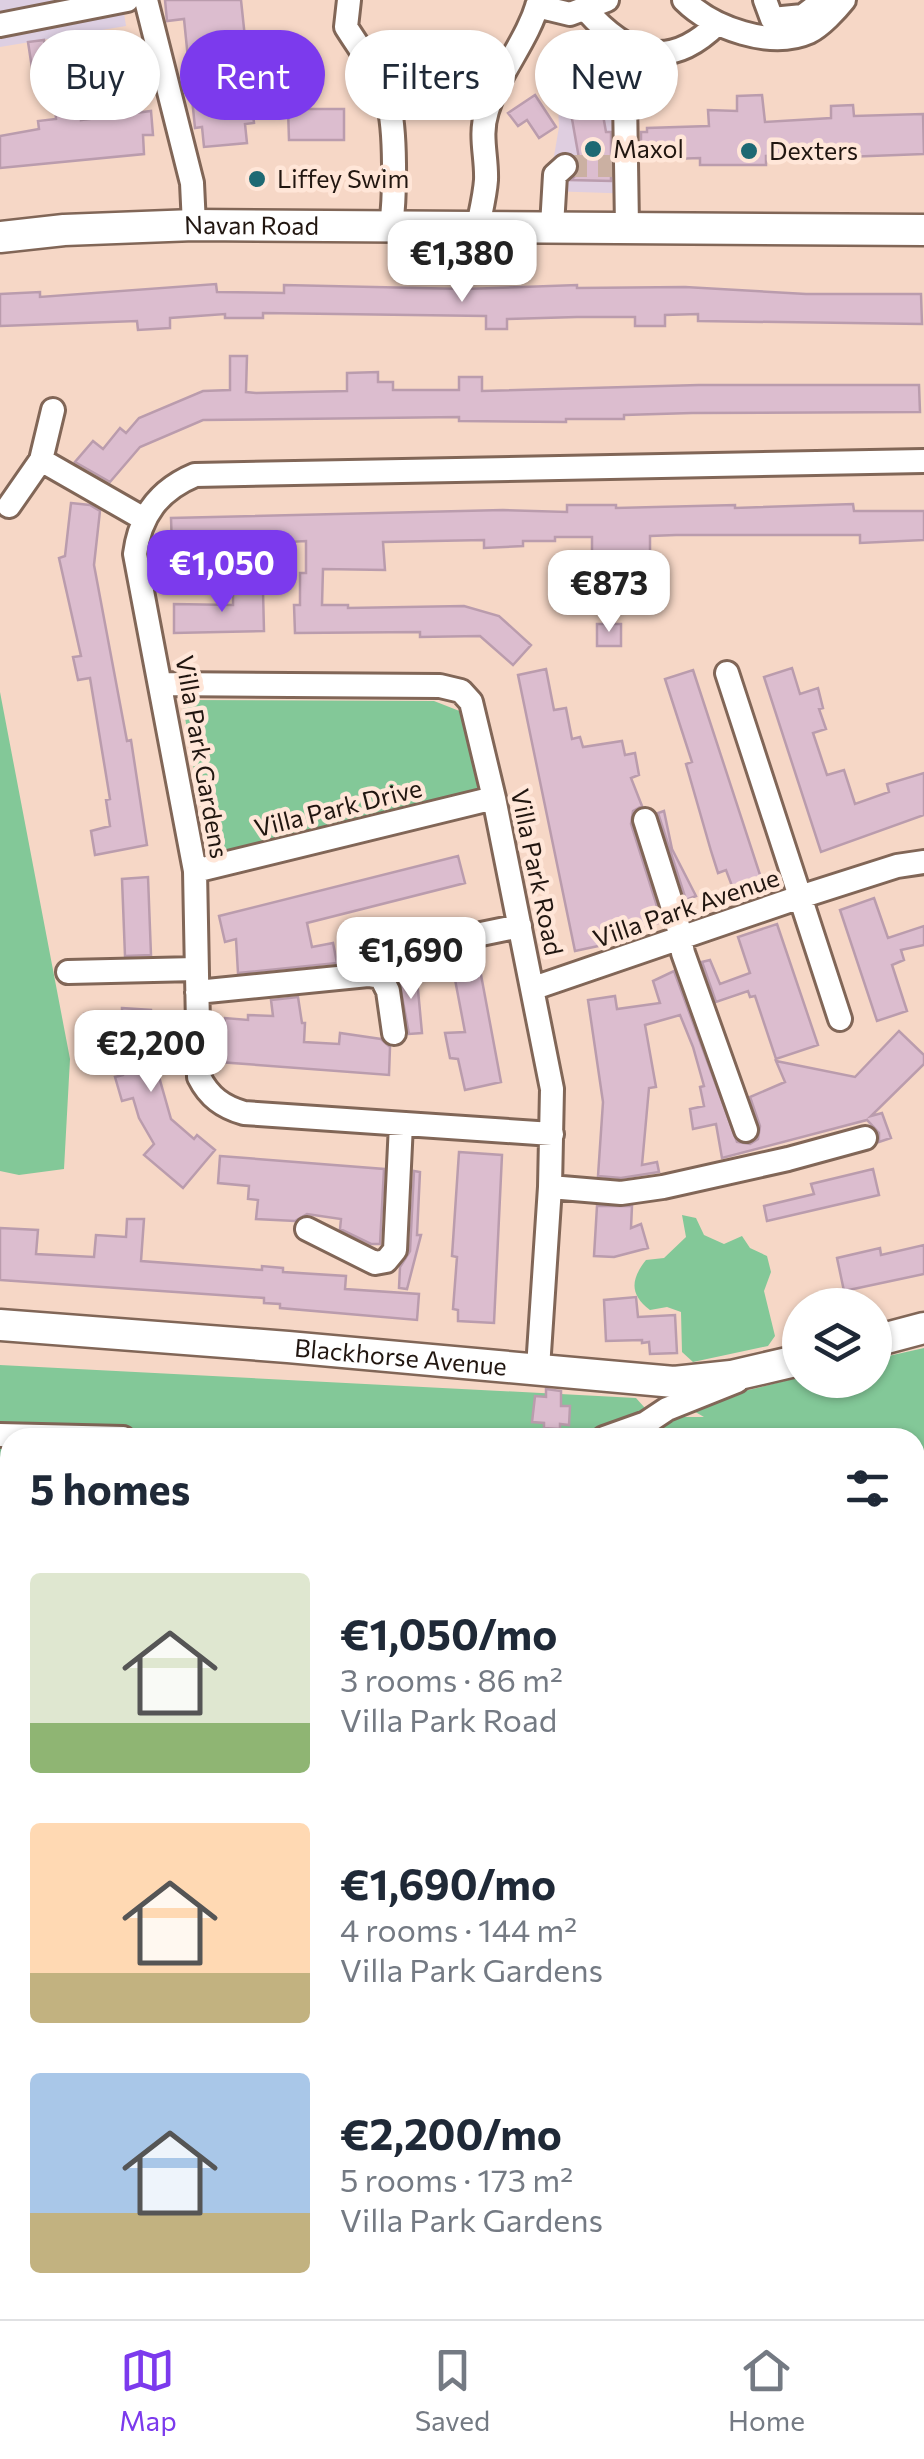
<!DOCTYPE html>
<html lang="en">
<head>
<meta charset="utf-8">
<style>
	body { margin:0; font-family:Commissioner,sans-serif; background:#f2f2f3; color:#1f2937; height:100vh; display:flex; flex-direction:column; font-size:38px; white-space:nowrap }
	* { box-sizing:border-box; margin:0 }
	p { font-size:32px; color:#747a83 }
	.icon { flex:none; width:55px; height:55px; fill:none; stroke:currentColor; stroke-width:2; stroke-linecap:round; stroke-linejoin:round }
	.map { position:relative; flex:1; overflow:hidden }
	.panel { position:absolute; left:0px; top:1428px; width:925px; height:892px; display:flex; flex-direction:column; background:#fff; border-radius:30px 30px 0 0; box-shadow:0 2px 8px #0004 }
	.panel>* { flex:none }
	.banner { position:absolute; left:30px; top:30px; width:865px; height:90px; display:flex; gap:20px }
	.tools { position:absolute; left:782px; top:1288px; display:grid; gap:20px }
	.tools a { display:grid; place-items:center; width:110px; height:110px; border-radius:50%; background:#fff; box-shadow:0 2px 8px #0004; font-size:50px }
	.price { position:absolute; translate:-50% -85px; padding:0 22px; border-radius:20px; background:#fff; color:#222; font-size:32px; line-height:65px; filter:drop-shadow(0 2px 5px #0008) }
	.price::after { content:''; position:absolute; left:50%; top:60px; width:30px; height:22px; margin-left:-15px; background:inherit; clip-path:polygon(0 0,100% 0,50% 100%) }
	.price.active { background:#7c3aed; color:#fff }
	ul { padding:0; list-style:none }
	li { display:flex; align-items:center; gap:30px; height:250px; padding:0 30px }
	li span { display:grid; place-items:center; flex:none; width:280px; height:200px; border-radius:10px; color:#555 }
	li>.icon { margin-inline-start:auto }
	span .icon { width:120px; height:120px; fill:#fffc; stroke-width:1 }
	li b { font-size:42px }
	h2 { display:flex; justify-content:space-between; align-items:center; height:120px; padding:0 30px; font-size:42px }
	.chip { padding:0 35px; border-radius:45px; background:#fff; box-shadow:0 2px 8px #0004; font-size:35px; line-height:90px }
	.chip.active { background:#7c3aed; color:#fff }
	.tab-bar { display:flex; justify-content:space-around; align-items:center; height:140px; border-top:2px solid #e0e1e3; background:#fff; font-size:28px; color:#747a83 }
	.tab-bar a { display:grid; justify-items:center; gap:5px }
	.tab-bar .active { color:#7c3aed }
	.map>svg:first-child { display:block }
</style>
</head>
<body>
<div class="map">
<svg width="924" height="2319" viewBox="0 0 924 2319">
	<rect width="100%" height="100%" fill="#f6d7c6"/>
	<path fill="#dfcee0" d="M640,73l-2,121 -90,-3 11,-64 -2,-39z"/>
	<path fill="#ddcfe2" d="M0,0h122l4,26 -126,21z"/>
	<path fill="#83c898" fill-rule="evenodd" d="M0,692l70,367 -6,110 -45,6 -19,-4z
		M182,700l252,1 28,11 20,83 -273,63z
		M682,1215l14,3 8,17 20,9 18,-8 8,12 17,8 4,16 -7,19 11,45 -7,10 -75,16 -11,-10 -1,-40 -14,-5 -17,3c-21,-16 -19,-31 -4,-50l18,-2 22,-21z
		M924,1348v971h-924v-954l636,33 17,19h51l-12,-7 15,-16 42,-4 51,-13v3h75v-21zM10,1438h905v872h-905z"/>
	<path fill="#dcbdcf" stroke="#ba9cad" stroke-width="2.5" d="M165,0h76l13,123 -9,1 2,19 -43,4 -2,-20 -7,1 -11,-109 -17,2z
		M44,40l4,26 -16,2 -4,-26z
		M535,95l21,32 -17,11 -12,-18 -9,6 -10,-13z
		M762,95l3,27 66,-4v-12l22,-1 1,11 69,-2 1,40 -106,4v-5l-52,3v9h-66v-7l-59,2v-28h6v-4l62,-2 -1,-16 29,1v-15z
		M600,98l6,34h5v49l-40,-1 8,-8 1,-8 -11,-62z
		M80,102l1,18 70,-9 2,24h-10l1,19 -144,14v-32l39,-7 -1,-8 18,-2 -1,-15z
		M288,109h56v31h-55z
		M216,284l1,8 67,1v-8l181,4 112,-4v3l108,-1 121,7h115l1,30 -224,-3v-7l-33,1v11h-30v-9h-58l-70,2v10h-21v-13l-223,-3v5h-38v-4l-55,4v10l-32,2 -1,-9 -137,5v-32l40,-2v5z
		M230,356h17l-1,36 10,1 91,-2v-18l31,-1v10h15v8h66v-13h23v14l217,-6h220l1,27 -228,1 -68,2v4h-58v3l-107,-1v-4l-256,3 -63,27 -30,35 -35,-20 18,-21 10,8 17,-21 6,5 13,-15 64,-27 27,-1z
		M71,503l19,2 10,6 -6,54 33,176 4,-1 16,105 -52,10 -4,-24 19,-5 -4,-26 4,-1 -20,-121 -12,2 -5,-23 8,-1 -22,-98 6,-2z
		M853,504l1,7h70v29l-64,3v-8h-184l-26,1v16h-58v-15h-37v4h-32v5l-39,2v-8l-101,2 2,28 -62,-1 -1,36h26v3l116,-2 35,10 32,29 -18,20 -33,-29 -60,1v-5l-125,1 -1,-28h6v-32h6v-32l-134,7 -1,-30 332,-8 64,2v-7h49v3l119,-3v3z
		M263,591l1,40 -90,2v-29l59,1v-13z
		M597,624h24v22h-24z
		M792,668l8,26 18,-6 5,20 -4,1 7,20 -13,4 14,42 17,-5 11,34 34,-12 -2,-8 37,-11v42l-103,37 -57,-175z
		M546,669l8,41 12,-2 6,31 8,-2 3,10 39,-6 3,14 10,-2 4,22 -8,3 11,28 -9,5 -2,13 31,98 -46,14 1,4 -14,5 -28,6 -57,-276z
		M693,670l70,214 -28,10 -9,-24 -8,3 -7,-22 -25,-87 6,-2 -27,-83z
		M664,811l8,38 24,47 -10,4 -28,-87z
		M458,856l7,27 -158,40 5,24 21,-4 4,20 -99,10 -2,-34 -11,3 -6,-26z
		M148,877l3,78 -26,1 -3,-77z
		M874,898l14,40 36,-12v19l-23,5 3,10 -12,5 15,46 -30,10 -37,-111z
		M777,924l41,121 -42,14 -21,-63 -5,1 -2,-6 -32,11 -14,-40 8,-2 10,24 30,-11 -12,-36z
		M409,931l2,7 -21,10 -14,13 -32,1v-7l47,-14 -1,-5z
		M470,944l6,4 25,134 -36,8 -7,-31 -8,-1 -5,-25 20,-1 -16,-84z
		M416,968l6,65 -13,1 -10,-54z
		M674,971l63,171 13,2 8,-5 2,-13 -10,-29 35,-15 -9,-21 79,16 44,-46 25,24v9l-53,52 11,-3 9,25 -12,4v-9l-12,-13 -145,38 -6,-34 -23,5 -3,-20 14,-3 -4,-19 4,-1 -11,-39 -13,-32 -35,10 11,62 -7,1 -7,77 15,-3 2,10 -38,6 -23,-2 5,-74 -15,-102 27,-4 2,13 43,-6 -7,-22z
		M298,997l4,26h3l-1,19 35,2 1,-11 41,6 9,8 -1,28 -170,-13 6,-44 23,2v-5l25,1 -2,-16z
		M122,1008l29,2 1,42 19,67 23,20 3,-4 18,15 -32,38 -39,-33 10,-11 -15,-26 -6,-20 -11,3 -7,-24 8,-2v-42h-39v-19h38z
		M459,1152l43,3 -8,168 -36,-2v-11l-5,-1 4,-52 -5,-1z
		M220,1156l164,13 -4,75h-9l-31,-15 1,-10 -34,-5 -12,7 -39,-2 2,-19 -10,-1 1,-13 -31,-3z
		M873,1169l6,26 -112,26 -3,-15 50,-12 -3,-10z
		M414,1171l6,1 -3,63h4l-14,54 -8,-1 1,-21 10,-16z
		M597,1206h35l-1,22 10,-4 7,24 -34,9 -20,-1z
		M127,1219h17l-3,42 121,9v-4l21,2v4l63,4 -1,13 74,5 -2,26 -137,-12v-4l-16,-1v-5l-264,-18v-52l38,2 -2,24 58,3 2,-22 30,2z
		M924,1245v29l-80,17 -7,-33 43,-10 1,7z
		M636,1297l2,20 37,-2 2,38 -27,1 -1,-12 -7,1v-3l-36,1 -2,-41z
		M546,1389l15,2v15h9l-1,19 -9,-1v5l-16,-1v-5l-12,-1 3,-26 11,1z"/>
	<g fill="none" stroke-linecap="round" stroke-linejoin="round">
		<path stroke="#cbb0a2" stroke-width="22" stroke-dasharray="22 11" stroke-linecap="butt" d="M565,166h56"/>
		<g stroke="#816657" stroke-width="28">
			<path id="minor" d="M146,0l46,183 2,42
				M349,0l-3,27c15,24 34,48 42,75 8,27 7,96 3,125
				M684,0c28,28 87,49 125,32 12,-6 27,-22 35,-32
				M765,0l7,19 31,-3 21,-16
				M537,6l33,8 37,-14
				M586,10c41,46 82,62 131,14
				M0,25l127,-25
				M625,97l2,130
				M478,226c3,-15 7,-31 8,-46 1,-24 -7,-44 1,-69 12,-40 41,-70 52,-111
				M552,226l3,-51 10,-9
				M41,460l103,59
				M9,506l32,-46 12,-50
				M727,673l113,346
				M162,684l278,2 21,5 10,11 23,96 58,291 -2,98 -12,181
				M645,820l32,101 6,32 63,177
				M195,871l299,-73
				M481,934l39,-8
				M68,972l128,-3
				M381,977l7,14 6,42
				M534,988l266,-91 97,-31 27,-4
				M197,992l171,-17 13,2 19,-18 30,-13
				M552,1134l-308,-21c-21,-6 -35,-16 -45,-36l-4,-206 -60,-317c5,-39 24,-64 60,-79l729,-14
				M550,1187l71,6 42,-6 125,-28 77,-21
				M307,1229l68,34 11,-2 9,-11 6,-126
				M0,1435l123,3
				M604,1438l42,-15 21,-14 70,-28
				M915,1464h9"/>
		</g>
		<g stroke="#816657" stroke-width="35">
			<g id="major">
				<path id="s1" d="M0,237l64,-7 130,-5 730,5"/>
				<path id="s2" d="M0,1325l288,22 386,35 57,-6 69,-16"/>
				<path d="M875,1341l49,-13"/>
			</g>
		</g>
		<use href="#minor" stroke="#fff" stroke-width="22"/>
		<use href="#major" stroke="#fff" stroke-width="30"/>
	</g>
	<g fill="#1e6973" stroke="#ffe6d8" stroke-width="4">
		<circle cx="593" cy="149" r="10"/>
		<circle cx="749" cy="151" r="10"/>
		<circle cx="257" cy="179" r="10"/>
	</g>
	<g text-anchor="middle" stroke-width="9" stroke-linejoin="round" paint-order="stroke">
		<g font-size="25" fill="#211610" stroke="#ffe6d8" text-anchor="start">
			<text x="613" y="158">Maxol</text>
			<text x="769" y="160">Dexters</text>
			<text x="277" y="188">Liffey Swim</text>
		</g>
		<g font-size="25" fill="#211610" stroke="#ffe6d8">
			<text dy="9" stroke="none"><textPath href="#s1" startOffset="252">Navan Road</textPath></text>
			<text transform="translate(202 757) rotate(80)" y="9">Villa Park Gardens</text>
			<text transform="translate(338 808) rotate(-14)" y="9">Villa Park Drive</text>
			<text transform="translate(537 872) rotate(78)" y="9">Villa Park Road</text>
			<text transform="translate(686 908) rotate(-19)" y="9">Villa Park Avenue</text>
			<text dy="9" stroke="none"><textPath href="#s2" startOffset="402">Blackhorse Avenue</textPath></text>
		</g>
	</g>
</svg>
<div class="tools">
<a><svg class="icon" aria-label="layers" viewBox="0 0 24 24"><path d="M12 4l9 5-9 5-9-5zM3 14l9 5 9-5"/></svg></a>
</div>
<b class="price" style="left:462px;top:305px">€1,380</b>
<b class="price active" style="left:222px;top:615px">€1,050</b>
<b class="price" style="left:609px;top:635px">€873</b>
<b class="price" style="left:411px;top:1002px">€1,690</b>
<b class="price" style="left:151px;top:1095px">€2,200</b>
<div class="banner">
<a class="chip">Buy</a>
<a class="chip active">Rent</a>
<a class="chip">Filters</a>
<a class="chip">New</a>
</div>
<section class="panel">
<h2>5 homes<svg class="icon" aria-label="filters" viewBox="0 0 24 24"><path d="M4 7h16M4 17h16"/><circle cx="9" cy="7" r="2"/><circle cx="15" cy="17" r="2"/></svg></h2>
<ul>
<li><span style="background:linear-gradient(#dfe7d0 75%,#8fb573 0)"><svg class="icon" aria-label="home" viewBox="0 0 24 24"><path d="M3 11l9-7 9 7M6 9v11h12V9"/></svg></span><div><b>€1,050/mo</b><p>3 rooms · 86 m²</p><p>Villa Park Road</p></div></li>
<li><span style="background:linear-gradient(#ffd9b3 75%,#c2b280 0)"><svg class="icon" aria-label="home" viewBox="0 0 24 24"><path d="M3 11l9-7 9 7M6 9v11h12V9"/></svg></span><div><b>€1,690/mo</b><p>4 rooms · 144 m²</p><p>Villa Park Gardens</p></div></li>
<li><span style="background:linear-gradient(#a9c7e8 70%,#c2b280 0)"><svg class="icon" aria-label="home" viewBox="0 0 24 24"><path d="M3 11l9-7 9 7M6 9v11h12V9"/></svg></span><div><b>€2,200/mo</b><p>5 rooms · 173 m²</p><p>Villa Park Gardens</p></div></li>
</ul>
</section>
</div>
<nav class="tab-bar">
<a class="active"><svg class="icon" aria-label="map" viewBox="0 0 24 24"><path d="M3 6l6-2 6 2 6-2v14l-6 2-6-2-6 2zM9 4v14M15 6v14"/></svg>Map</a>
<a><svg class="icon" aria-label="saved" viewBox="0 0 24 24"><path d="M7 4h10v16l-5-4-5 4z"/></svg>Saved</a>
<a><svg class="icon" aria-label="home" viewBox="0 0 24 24"><path d="M3 11l9-7 9 7M6 9v11h12V9"/></svg>Home</a>
</nav>
</body>
</html>
